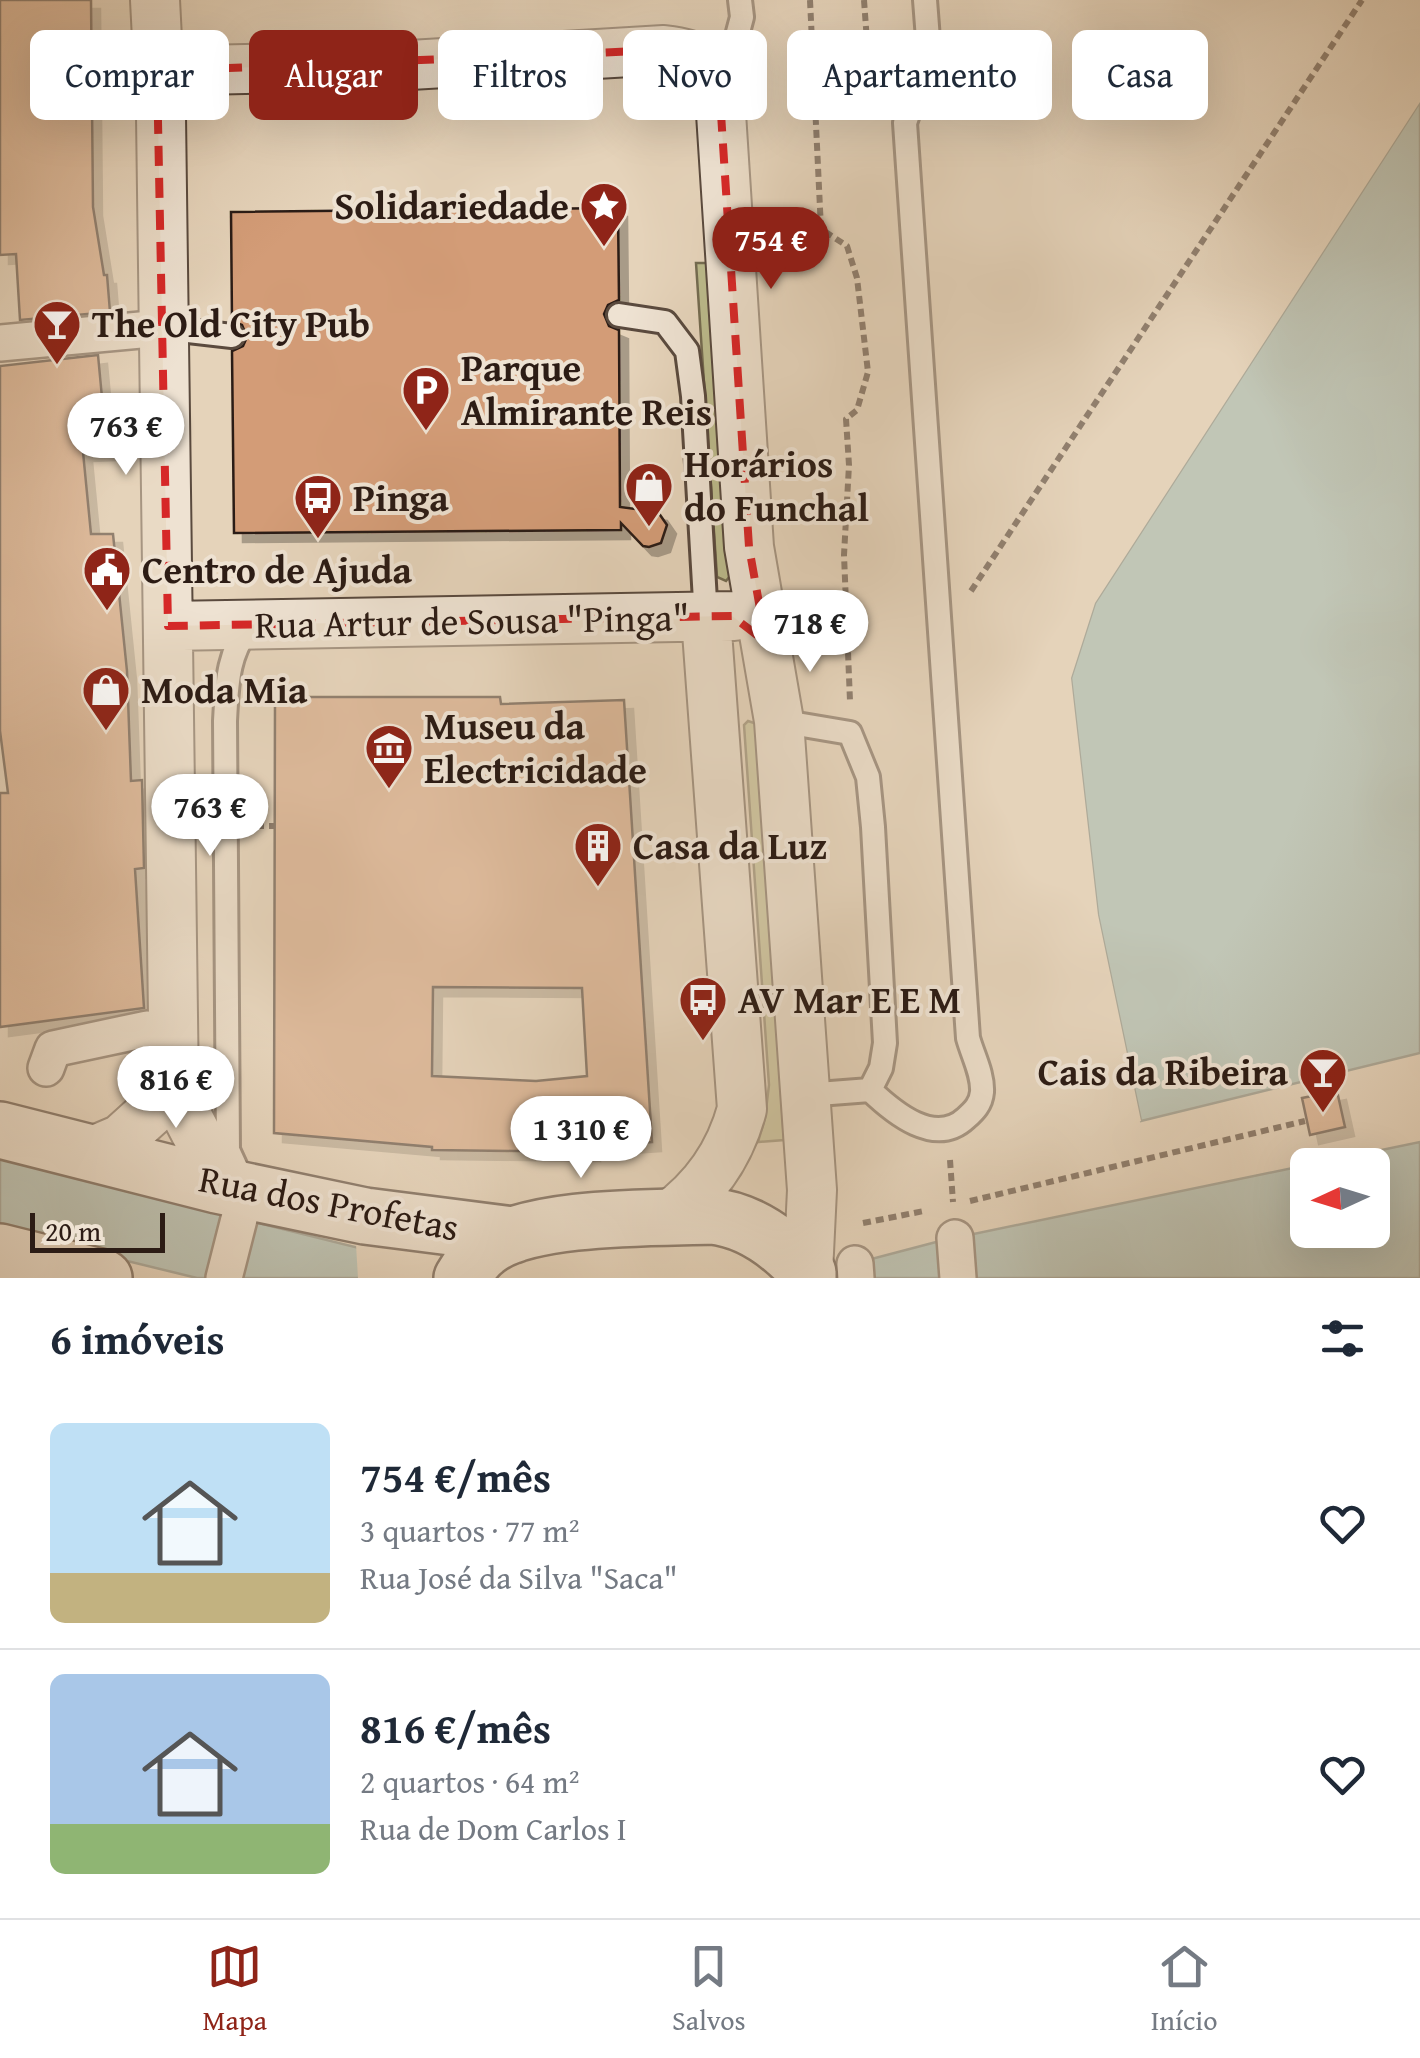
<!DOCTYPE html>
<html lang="pt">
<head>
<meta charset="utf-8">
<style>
	body { margin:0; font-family:"Gentium Book Plus",serif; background:#f2f2f3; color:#1f2937; height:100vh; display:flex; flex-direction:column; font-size:38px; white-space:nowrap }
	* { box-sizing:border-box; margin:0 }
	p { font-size:32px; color:#747a83 }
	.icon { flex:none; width:55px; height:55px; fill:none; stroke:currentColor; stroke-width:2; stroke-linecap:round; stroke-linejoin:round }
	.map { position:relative; height:1278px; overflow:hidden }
	.panel { display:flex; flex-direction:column; background:#fff; flex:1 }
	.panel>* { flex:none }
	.banner { position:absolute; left:30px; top:30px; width:1360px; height:90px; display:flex; gap:20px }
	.needle { width:65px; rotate:266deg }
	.controls { position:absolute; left:1290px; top:1148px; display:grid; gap:20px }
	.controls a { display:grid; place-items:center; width:100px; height:100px; border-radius:15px; background:#fff; box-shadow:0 10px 40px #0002; font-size:50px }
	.scale { position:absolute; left:30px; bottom:25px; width:135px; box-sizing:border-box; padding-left:10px; border:5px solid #2c1c15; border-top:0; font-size:28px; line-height:35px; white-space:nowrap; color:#2c1c15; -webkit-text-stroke:8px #eee2d2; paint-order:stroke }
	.price { position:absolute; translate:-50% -85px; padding:0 22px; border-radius:35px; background:#fff; color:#222; font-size:32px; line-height:65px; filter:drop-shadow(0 2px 5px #0008) }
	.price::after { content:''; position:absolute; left:50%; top:60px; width:30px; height:22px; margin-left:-15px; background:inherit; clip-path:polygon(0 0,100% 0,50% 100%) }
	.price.current { background:#8f2418; color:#fff }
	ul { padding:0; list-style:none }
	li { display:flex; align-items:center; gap:30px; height:250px; padding:0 50px }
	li+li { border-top:2px solid #e0e1e3 }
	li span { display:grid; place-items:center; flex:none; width:280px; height:200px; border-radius:15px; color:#555 }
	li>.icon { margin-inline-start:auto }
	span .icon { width:120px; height:120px; fill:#fffc; stroke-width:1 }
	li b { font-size:42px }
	h2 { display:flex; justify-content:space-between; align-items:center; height:120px; padding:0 50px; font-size:42px }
	.pill { padding:0 35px; border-radius:15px; background:#fff; box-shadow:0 10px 40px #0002; font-size:35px; line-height:90px }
	.pill.current { background:#8f2418; color:#fff }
	.tabs { display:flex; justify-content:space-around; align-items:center; height:140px; border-top:2px solid #e0e1e3; background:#fff; font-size:28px; color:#747a83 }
	.tabs a { display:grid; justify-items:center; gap:5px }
	.tabs .current { color:#8f2418 }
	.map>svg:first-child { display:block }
</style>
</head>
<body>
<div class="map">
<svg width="1420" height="1278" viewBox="0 0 1420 1278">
	<defs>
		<filter id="shadow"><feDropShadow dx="9" dy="9" stdDeviation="0" flood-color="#0004"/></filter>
	</defs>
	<rect width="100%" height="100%" fill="#e5d3ba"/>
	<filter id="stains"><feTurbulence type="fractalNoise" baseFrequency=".002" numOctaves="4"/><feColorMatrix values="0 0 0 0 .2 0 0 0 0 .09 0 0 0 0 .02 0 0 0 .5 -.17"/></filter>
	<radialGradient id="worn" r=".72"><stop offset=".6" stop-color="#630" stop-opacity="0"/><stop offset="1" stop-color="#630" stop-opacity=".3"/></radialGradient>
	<path fill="#bbba8b" stroke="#746b50" stroke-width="2.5" d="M696,263h12l22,313 -4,5 -9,-4z
		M748,721l9,3 27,416 -26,2 7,-24 4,-33 -25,-360z"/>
	<path fill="#96b7b2" stroke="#6c7973" stroke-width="2.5" d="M1420,102v951l-279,68 -43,-206 -27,-237 24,-75z
		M1420,1142v136h-621l141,-37 367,-76 1,65h64v-65h-63z
		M0,1159l480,119h-283l-197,-48z"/>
	<path fill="#e5d3ba" d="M1420,97v5l-325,501 -24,75 27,237 43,206 -5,2 -43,-207 -26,-239 23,-77z
		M356,1244l125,29 4,5h-127z"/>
	<path fill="#d39c77" stroke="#2c1c15" stroke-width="2.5" fill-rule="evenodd" filter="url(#shadow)" d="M0,0h91l2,207 11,68h3l3,37 -90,8 -4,-66 -16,1z
		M618,208l1,92 -11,5 -4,9 5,12 10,4 1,177 38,5 9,13 -6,18 -12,4 -6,-1 -22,-23v7l-387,3 -2,-182 11,-5 4,-9 -5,-12 -10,-4 -1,-109z
		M98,355l9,96 -24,1 8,82h22l14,137 4,110 11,-1 2,88 -9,1 9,139 -144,19v-234h8l-8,-62v-365z
		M275,697h225l1,7 123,-4 28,442 -61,4v6l-159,-2v-3l-158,-14zM433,987l149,1 5,88 -51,5 -104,-5z
		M1337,1091l8,36 -35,8 -8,-37z"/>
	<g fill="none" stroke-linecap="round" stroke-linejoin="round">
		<g stroke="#5a4a3e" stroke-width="28">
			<path id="service" d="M723,89l19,-72 -2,-17
				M619,315l46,7 22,29 6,45 13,222
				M162,328l70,8
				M779,721l71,12 18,44 5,50 12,216 -4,25 -11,22 -65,5
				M870,1090c24,23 65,57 96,28 8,-7 15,-14 16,-26 1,-18 -9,-36 -14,-54l-63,-915 24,-71 -4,-52
				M239,1174l-11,-24 -3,-429c2,-35 2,-69 26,-96"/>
		</g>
		<g stroke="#5a4a3e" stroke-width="40">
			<path id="pedestrian" d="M0,343l162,-15
				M46,1068l7,-19 94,-20
				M955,1238l3,40
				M855,1264l1,14
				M224,1278l15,-59"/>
		</g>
		<g stroke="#5a4a3e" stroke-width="52">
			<path id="minor" d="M155,0l6,116 13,975 27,52 16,42
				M157,71l253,-6 254,-15c37,4 44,13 56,48l29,449 30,174 33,469 -4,83
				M168,626l566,-10
				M88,1153l33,-14 53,-48
				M667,1217c38,-27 63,-63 75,-108l-36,-491"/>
		</g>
		<g stroke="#2c1c15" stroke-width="60">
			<path id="secondary" d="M0,1130l217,55 148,31 148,19
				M0,1252l104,26
				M462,1278c7,-12 14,-22 25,-30 43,-33 169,-30 224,-32 40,4 71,28 97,57v5"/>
		</g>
		<path stroke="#2c1c15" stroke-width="6" stroke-dasharray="8 5" stroke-linecap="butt" d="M810,0l11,229 26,17 10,32 11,94 -11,38 -11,9 3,46 -5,90 6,146
			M864,0l8,110
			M971,591l391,-591
			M256,826h19
			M950,1160l3,42
			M970,1201l335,-80
			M863,1223l61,-12"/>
		<use href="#service" stroke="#eee2d2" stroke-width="22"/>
		<use href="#pedestrian" stroke="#eee2d2" stroke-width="35"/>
		<use href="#minor" stroke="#eee2d2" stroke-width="48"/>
		<use href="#secondary" stroke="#eee2d2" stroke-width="55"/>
	</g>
	<path d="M0 0H1420V1278H0ZM664,50l26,3 20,16 10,29 29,449 17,95 -34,-26 -564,10 -11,-555z" fill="#e5d3ba" fill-opacity=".55" fill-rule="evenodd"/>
	<path fill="none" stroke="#d62828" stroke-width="8" stroke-dasharray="20 12" stroke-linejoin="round" d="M664,50l26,3 20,16 10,29 29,449 17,95 -34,-26 -564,10 -11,-555z"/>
	<defs>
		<g id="sight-pin" transform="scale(2.5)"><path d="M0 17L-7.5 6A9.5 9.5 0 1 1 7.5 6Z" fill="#8f2418" stroke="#eee2d2"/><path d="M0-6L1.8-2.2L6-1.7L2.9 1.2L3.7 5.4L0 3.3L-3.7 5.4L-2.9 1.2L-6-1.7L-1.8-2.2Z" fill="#fff"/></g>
		<g id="bar-pin" transform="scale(2.5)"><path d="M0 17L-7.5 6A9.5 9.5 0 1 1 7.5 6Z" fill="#8f2418" stroke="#eee2d2"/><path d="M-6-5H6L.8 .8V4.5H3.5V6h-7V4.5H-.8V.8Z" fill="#fff"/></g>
		<g id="parking-pin" transform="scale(2.5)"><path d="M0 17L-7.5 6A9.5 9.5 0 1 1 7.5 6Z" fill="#8f2418" stroke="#eee2d2"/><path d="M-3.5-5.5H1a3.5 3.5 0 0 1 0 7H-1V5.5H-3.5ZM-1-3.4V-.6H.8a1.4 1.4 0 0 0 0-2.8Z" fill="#fff"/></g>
		<g id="shop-pin" transform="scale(2.5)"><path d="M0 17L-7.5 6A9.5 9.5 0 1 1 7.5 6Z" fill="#8f2418" stroke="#eee2d2"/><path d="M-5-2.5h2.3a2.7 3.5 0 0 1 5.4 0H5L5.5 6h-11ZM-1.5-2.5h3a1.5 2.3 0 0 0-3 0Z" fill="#fff"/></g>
		<g id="bus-pin" transform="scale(2.5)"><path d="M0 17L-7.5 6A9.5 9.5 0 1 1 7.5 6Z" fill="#8f2418" stroke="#eee2d2"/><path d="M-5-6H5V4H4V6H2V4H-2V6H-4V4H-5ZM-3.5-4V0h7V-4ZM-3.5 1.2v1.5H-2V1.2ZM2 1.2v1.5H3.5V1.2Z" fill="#fff"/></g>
		<g id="civic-pin" transform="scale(2.5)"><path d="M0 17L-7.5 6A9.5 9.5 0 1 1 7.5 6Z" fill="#8f2418" stroke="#eee2d2"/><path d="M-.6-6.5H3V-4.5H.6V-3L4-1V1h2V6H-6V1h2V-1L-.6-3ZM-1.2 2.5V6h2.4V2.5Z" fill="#fff"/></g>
		<g id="museum-pin" transform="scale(2.5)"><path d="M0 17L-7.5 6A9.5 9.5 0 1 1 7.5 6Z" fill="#8f2418" stroke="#eee2d2"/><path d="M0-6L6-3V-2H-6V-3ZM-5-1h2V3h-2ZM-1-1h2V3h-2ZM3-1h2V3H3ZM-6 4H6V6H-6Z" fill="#fff"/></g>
		<g id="building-pin" transform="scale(2.5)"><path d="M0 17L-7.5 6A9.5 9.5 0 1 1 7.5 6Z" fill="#8f2418" stroke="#eee2d2"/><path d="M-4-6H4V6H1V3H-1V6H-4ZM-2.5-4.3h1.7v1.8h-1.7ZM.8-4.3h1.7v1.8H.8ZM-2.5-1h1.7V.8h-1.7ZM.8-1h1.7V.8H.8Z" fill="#fff"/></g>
	</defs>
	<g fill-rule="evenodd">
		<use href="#sight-pin" x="604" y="206"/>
		<use href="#bar-pin" x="57" y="324"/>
		<use href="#parking-pin" x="426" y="390"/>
		<use href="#shop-pin" x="649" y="486"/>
		<use href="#bus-pin" x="318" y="498"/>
		<use href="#civic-pin" x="107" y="570"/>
		<use href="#shop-pin" x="106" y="690"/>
		<use href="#museum-pin" x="389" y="748"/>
		<use href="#building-pin" x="598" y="846"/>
		<use href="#bus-pin" x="703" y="1000"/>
		<use href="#bar-pin" x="1323" y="1072"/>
	</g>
	<g text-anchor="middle" stroke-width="8" stroke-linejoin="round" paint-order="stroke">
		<g font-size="38" font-weight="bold" fill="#2c1c15" stroke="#eee2d2" text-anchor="start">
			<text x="569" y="219" text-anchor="end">Solidariedade</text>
			<text x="92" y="337">The Old City Pub</text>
			<text x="461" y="381">Parque<tspan x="461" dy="44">Almirante Reis</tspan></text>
			<text x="684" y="477">Horários<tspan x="684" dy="44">do Funchal</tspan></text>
			<text x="353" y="511">Pinga</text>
			<text x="142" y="583">Centro de Ajuda</text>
			<text x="141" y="703">Moda Mia</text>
			<text x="424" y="739">Museu da<tspan x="424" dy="44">Electricidade</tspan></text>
			<text x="633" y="859">Casa da Luz</text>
			<text x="738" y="1013">AV Mar E E M</text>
			<text x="1288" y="1085" text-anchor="end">Cais da Ribeira</text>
		</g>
		<g font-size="38" fill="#2c1c15" stroke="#eee2d2">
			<text transform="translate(472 621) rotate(-1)" y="13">Rua Artur de Sousa "Pinga"</text>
			<text transform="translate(329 1203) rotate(11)" y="13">Rua dos Profetas</text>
		</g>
	</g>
	<rect width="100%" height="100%" filter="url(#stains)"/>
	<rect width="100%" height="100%" fill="url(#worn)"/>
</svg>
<div class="controls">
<a><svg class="needle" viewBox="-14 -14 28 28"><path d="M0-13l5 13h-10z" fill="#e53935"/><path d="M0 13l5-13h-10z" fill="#747a83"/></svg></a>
</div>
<div class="scale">20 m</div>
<b class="price current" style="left:771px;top:292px">754 €</b>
<b class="price" style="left:126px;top:478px">763 €</b>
<b class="price" style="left:810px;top:675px">718 €</b>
<b class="price" style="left:210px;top:859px">763 €</b>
<b class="price" style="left:176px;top:1131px">816 €</b>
<b class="price" style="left:581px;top:1181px">1 310 €</b>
<div class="banner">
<a class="pill">Comprar</a>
<a class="pill current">Alugar</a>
<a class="pill">Filtros</a>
<a class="pill">Novo</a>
<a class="pill">Apartamento</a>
<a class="pill">Casa</a>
</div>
</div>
<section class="panel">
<h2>6 imóveis<svg class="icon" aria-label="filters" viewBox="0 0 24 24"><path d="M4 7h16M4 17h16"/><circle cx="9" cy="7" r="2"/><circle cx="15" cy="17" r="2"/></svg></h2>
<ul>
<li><span style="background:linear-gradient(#bfe0f5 75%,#c2b280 0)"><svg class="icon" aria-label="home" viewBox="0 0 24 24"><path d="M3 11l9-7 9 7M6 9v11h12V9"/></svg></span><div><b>754 €/mês</b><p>3 quartos · 77 m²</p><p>Rua José da Silva &quot;Saca&quot;</p></div><svg class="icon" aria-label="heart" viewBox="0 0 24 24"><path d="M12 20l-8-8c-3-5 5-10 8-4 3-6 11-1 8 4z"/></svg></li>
<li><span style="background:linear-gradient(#a9c7e8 75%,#8fb573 0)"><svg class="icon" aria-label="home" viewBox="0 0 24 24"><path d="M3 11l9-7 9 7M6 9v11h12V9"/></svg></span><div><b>816 €/mês</b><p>2 quartos · 64 m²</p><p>Rua de Dom Carlos I</p></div><svg class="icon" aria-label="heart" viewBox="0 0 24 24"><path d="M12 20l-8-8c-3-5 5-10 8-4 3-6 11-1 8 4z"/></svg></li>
</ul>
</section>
<nav class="tabs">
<a class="current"><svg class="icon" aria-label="map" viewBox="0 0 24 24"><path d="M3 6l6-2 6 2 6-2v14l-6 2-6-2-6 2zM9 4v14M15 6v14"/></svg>Mapa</a>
<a><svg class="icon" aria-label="saved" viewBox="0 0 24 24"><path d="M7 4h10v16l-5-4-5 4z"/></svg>Salvos</a>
<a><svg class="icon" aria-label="home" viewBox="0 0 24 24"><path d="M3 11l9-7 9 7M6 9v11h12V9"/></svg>Início</a>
</nav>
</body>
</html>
